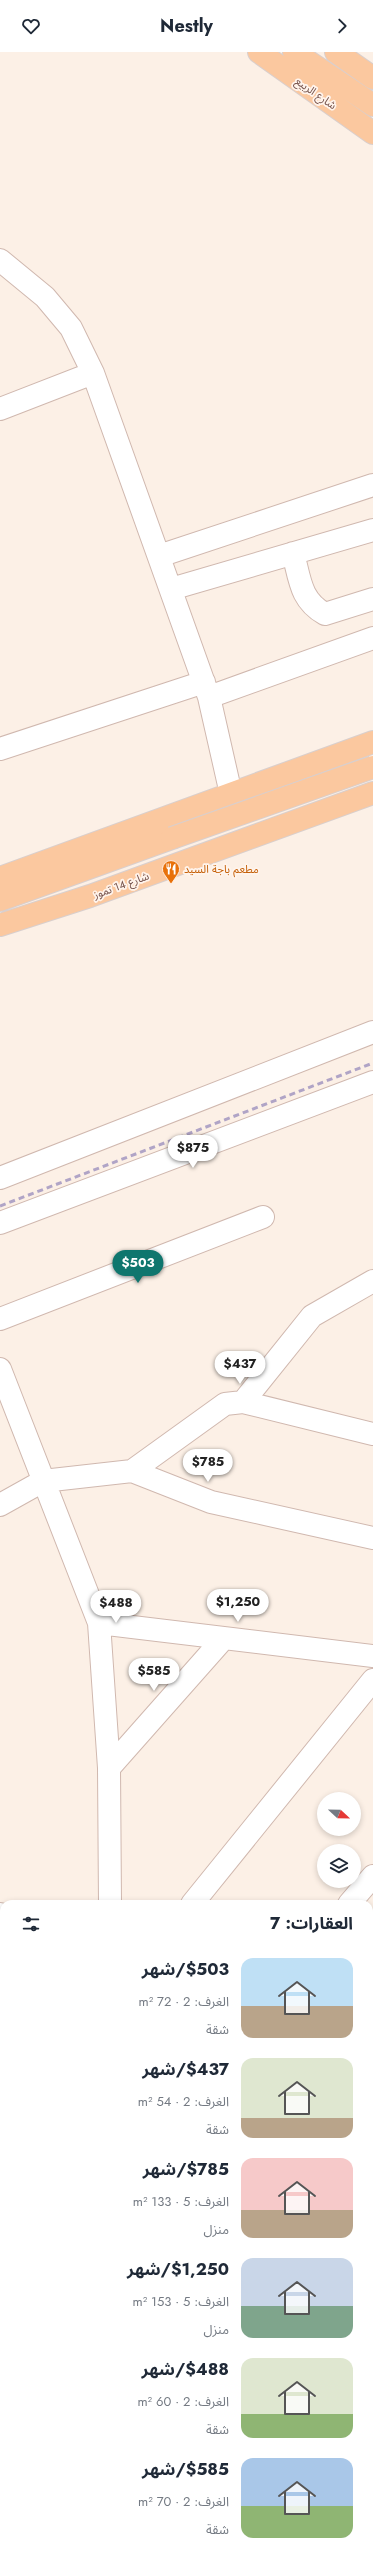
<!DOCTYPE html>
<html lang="ar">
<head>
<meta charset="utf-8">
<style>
	body { margin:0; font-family:Jost,"Noto Sans Arabic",sans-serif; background:#f2f2f3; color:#1f2937; direction:rtl; height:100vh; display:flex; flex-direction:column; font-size:15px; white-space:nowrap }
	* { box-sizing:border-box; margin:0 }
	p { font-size:13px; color:#747a83 }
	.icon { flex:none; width:22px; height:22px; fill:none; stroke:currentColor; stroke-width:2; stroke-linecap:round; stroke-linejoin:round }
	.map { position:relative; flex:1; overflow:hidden; direction:ltr }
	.drawer { position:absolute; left:0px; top:1848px; width:373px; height:656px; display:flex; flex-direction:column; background:#fff; border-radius:12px 12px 0 0; box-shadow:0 2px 6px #0003; direction:rtl }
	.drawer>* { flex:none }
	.needle { width:26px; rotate:112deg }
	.fabs { position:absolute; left:317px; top:1740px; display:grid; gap:8px }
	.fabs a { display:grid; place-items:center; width:44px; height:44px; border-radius:50%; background:#fff; box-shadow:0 2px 6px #0003; font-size:20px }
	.price { position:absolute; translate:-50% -34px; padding:0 9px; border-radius:14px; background:#fff; color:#222; font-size:13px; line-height:26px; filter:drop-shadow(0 1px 2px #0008) }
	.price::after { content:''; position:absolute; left:50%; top:24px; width:12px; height:9px; margin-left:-6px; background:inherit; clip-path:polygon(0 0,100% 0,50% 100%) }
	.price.on { background:#0f766e; color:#fff }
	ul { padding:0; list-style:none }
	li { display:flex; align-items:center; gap:12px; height:100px; padding:0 20px }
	li span { display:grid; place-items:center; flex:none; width:112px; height:80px; border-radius:12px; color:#555 }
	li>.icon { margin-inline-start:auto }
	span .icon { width:48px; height:48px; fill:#fffc; stroke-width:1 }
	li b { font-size:17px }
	h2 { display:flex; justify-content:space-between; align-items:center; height:48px; padding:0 20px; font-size:17px }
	header { display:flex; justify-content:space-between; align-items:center; height:52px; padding:0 20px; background:#fff; font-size:18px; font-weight:700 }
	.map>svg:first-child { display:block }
</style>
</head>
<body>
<header><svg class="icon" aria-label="forward" viewBox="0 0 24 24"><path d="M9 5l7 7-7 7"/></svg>Nestly<svg class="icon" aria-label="heart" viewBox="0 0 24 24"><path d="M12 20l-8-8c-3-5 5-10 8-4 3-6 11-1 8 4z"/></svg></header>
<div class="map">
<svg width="373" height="2504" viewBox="0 0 373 2504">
	<rect width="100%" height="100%" fill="#fcf0e6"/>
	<path fill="#daeac4" d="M4,2253v217l-4,4v-211z"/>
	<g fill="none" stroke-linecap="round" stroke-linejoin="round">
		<g stroke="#d0b8af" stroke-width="24">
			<path id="minor" d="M0,208l45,37 26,31 22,45 116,324 22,97
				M0,357l93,-36
				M293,501c7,26 7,47 32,61l48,-15
				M159,504l214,-71
				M171,537l202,-59
				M209,645l164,-59
				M0,697l204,-67
				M0,1126l373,-146
				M0,1171l373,-141
				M0,1267l263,-102
				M0,1317l99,254 10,145 1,136
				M243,1350l69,-86 61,-35
				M132,1419l93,-67 18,-2 130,32
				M0,1453l43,-24 89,-10 79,31 162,36
				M99,1571l274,33
				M109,1716l115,-130
				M192,1852l181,-224
				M349,1852l24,-28
				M0,1862l4,9
				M0,2151l4,1
				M0,2220l4,-10
				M369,2367l4,-1
				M129,2500v4
				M336,2500l1,4
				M81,2504l4,-4"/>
		</g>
		<g stroke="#d9cfcd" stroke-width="24">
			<path id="major" d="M259,0l114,81
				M294,0l79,53
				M336,0l37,26
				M0,826l373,-136
				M0,848l172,-62
				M0,873l90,-29 283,-103
				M369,2071l4,-4
				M369,2128l4,-4
				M0,2499l4,-5
				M50,2504l3,-4"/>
		</g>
		<g stroke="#d9cfcd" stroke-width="24">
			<path id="highway" d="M369,2092l4,-3"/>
		</g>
		<use href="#minor" stroke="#fff" stroke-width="22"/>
		<use href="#major" stroke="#fbc89f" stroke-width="22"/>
		<use href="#highway" stroke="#f6a59d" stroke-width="22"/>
		<path stroke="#b0a4c6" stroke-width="3" stroke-dasharray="6 4" stroke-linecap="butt" d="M0,1154l373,-143"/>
		<g stroke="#d9cfcd" stroke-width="24" stroke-linecap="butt">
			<path id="major-bridge" d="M172,786l201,-71"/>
		</g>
		<use href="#major-bridge" stroke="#fbc89f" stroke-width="22"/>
	</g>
	<defs>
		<g id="restaurant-pin" transform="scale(0.9)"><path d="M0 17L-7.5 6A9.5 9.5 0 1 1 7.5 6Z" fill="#e8710a" stroke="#fff4ec"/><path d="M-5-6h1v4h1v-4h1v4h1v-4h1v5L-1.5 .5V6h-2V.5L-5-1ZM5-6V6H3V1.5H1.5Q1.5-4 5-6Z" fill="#fff"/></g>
	</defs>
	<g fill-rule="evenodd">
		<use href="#restaurant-pin" x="171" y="817"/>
	</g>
	<g text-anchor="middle" stroke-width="3.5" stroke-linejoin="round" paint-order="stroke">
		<g font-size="11" fill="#76524b" stroke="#fff4ec">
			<text transform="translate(316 41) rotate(35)" y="4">شارع الربيع</text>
			<text transform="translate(121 833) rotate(-20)" y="4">شارع 14 تموز</text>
		</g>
		<g font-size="11" fill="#c56008" stroke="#fff4ec" text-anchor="start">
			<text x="184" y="821">مطعم باجة السيد</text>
		</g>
	</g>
</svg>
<div class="fabs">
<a><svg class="needle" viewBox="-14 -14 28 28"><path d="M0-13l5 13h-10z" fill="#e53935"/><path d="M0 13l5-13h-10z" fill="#747a83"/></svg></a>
<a><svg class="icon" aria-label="layers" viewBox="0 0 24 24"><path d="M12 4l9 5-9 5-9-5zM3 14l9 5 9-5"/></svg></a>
</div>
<b class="price" style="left:193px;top:1117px">$875</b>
<b class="price on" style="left:138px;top:1232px">$503</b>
<b class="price" style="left:240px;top:1333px">$437</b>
<b class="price" style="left:208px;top:1431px">$785</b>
<b class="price" style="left:238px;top:1571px">$1,250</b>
<b class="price" style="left:116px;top:1572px">$488</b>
<b class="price" style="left:154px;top:1640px">$585</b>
<section class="drawer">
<h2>العقارات: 7<svg class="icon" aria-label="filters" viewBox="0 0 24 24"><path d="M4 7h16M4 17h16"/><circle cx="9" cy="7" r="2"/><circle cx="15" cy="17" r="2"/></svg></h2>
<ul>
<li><span style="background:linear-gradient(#bfe0f5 60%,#b9a48a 0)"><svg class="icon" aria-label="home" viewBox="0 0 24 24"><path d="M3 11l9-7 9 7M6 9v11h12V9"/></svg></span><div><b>$503/شهر</b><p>الغرف: 2 · 72 m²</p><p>شقة</p></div></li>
<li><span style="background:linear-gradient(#dfe7d0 75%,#b9a48a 0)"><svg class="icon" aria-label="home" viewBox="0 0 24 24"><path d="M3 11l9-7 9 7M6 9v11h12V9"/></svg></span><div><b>$437/شهر</b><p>الغرف: 2 · 54 m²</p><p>شقة</p></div></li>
<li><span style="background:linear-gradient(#f6c9c9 65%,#b9a48a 0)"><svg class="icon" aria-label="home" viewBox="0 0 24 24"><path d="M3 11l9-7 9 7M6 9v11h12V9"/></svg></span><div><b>$785/شهر</b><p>الغرف: 5 · 133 m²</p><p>منزل</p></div></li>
<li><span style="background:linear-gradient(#c9d6e8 60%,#7fa58c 0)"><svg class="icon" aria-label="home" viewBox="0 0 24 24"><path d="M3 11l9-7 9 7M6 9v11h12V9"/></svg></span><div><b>$1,250/شهر</b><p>الغرف: 5 · 153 m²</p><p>منزل</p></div></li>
<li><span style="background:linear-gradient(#dfe7d0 70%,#8fb573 0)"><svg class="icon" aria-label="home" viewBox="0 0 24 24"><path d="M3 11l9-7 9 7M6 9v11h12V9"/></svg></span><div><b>$488/شهر</b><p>الغرف: 2 · 60 m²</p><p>شقة</p></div></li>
<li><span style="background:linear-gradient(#a9c7e8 60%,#8fb573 0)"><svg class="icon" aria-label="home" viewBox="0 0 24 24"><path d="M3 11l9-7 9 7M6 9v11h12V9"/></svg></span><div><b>$585/شهر</b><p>الغرف: 2 · 70 m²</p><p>شقة</p></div></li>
</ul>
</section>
</div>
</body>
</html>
